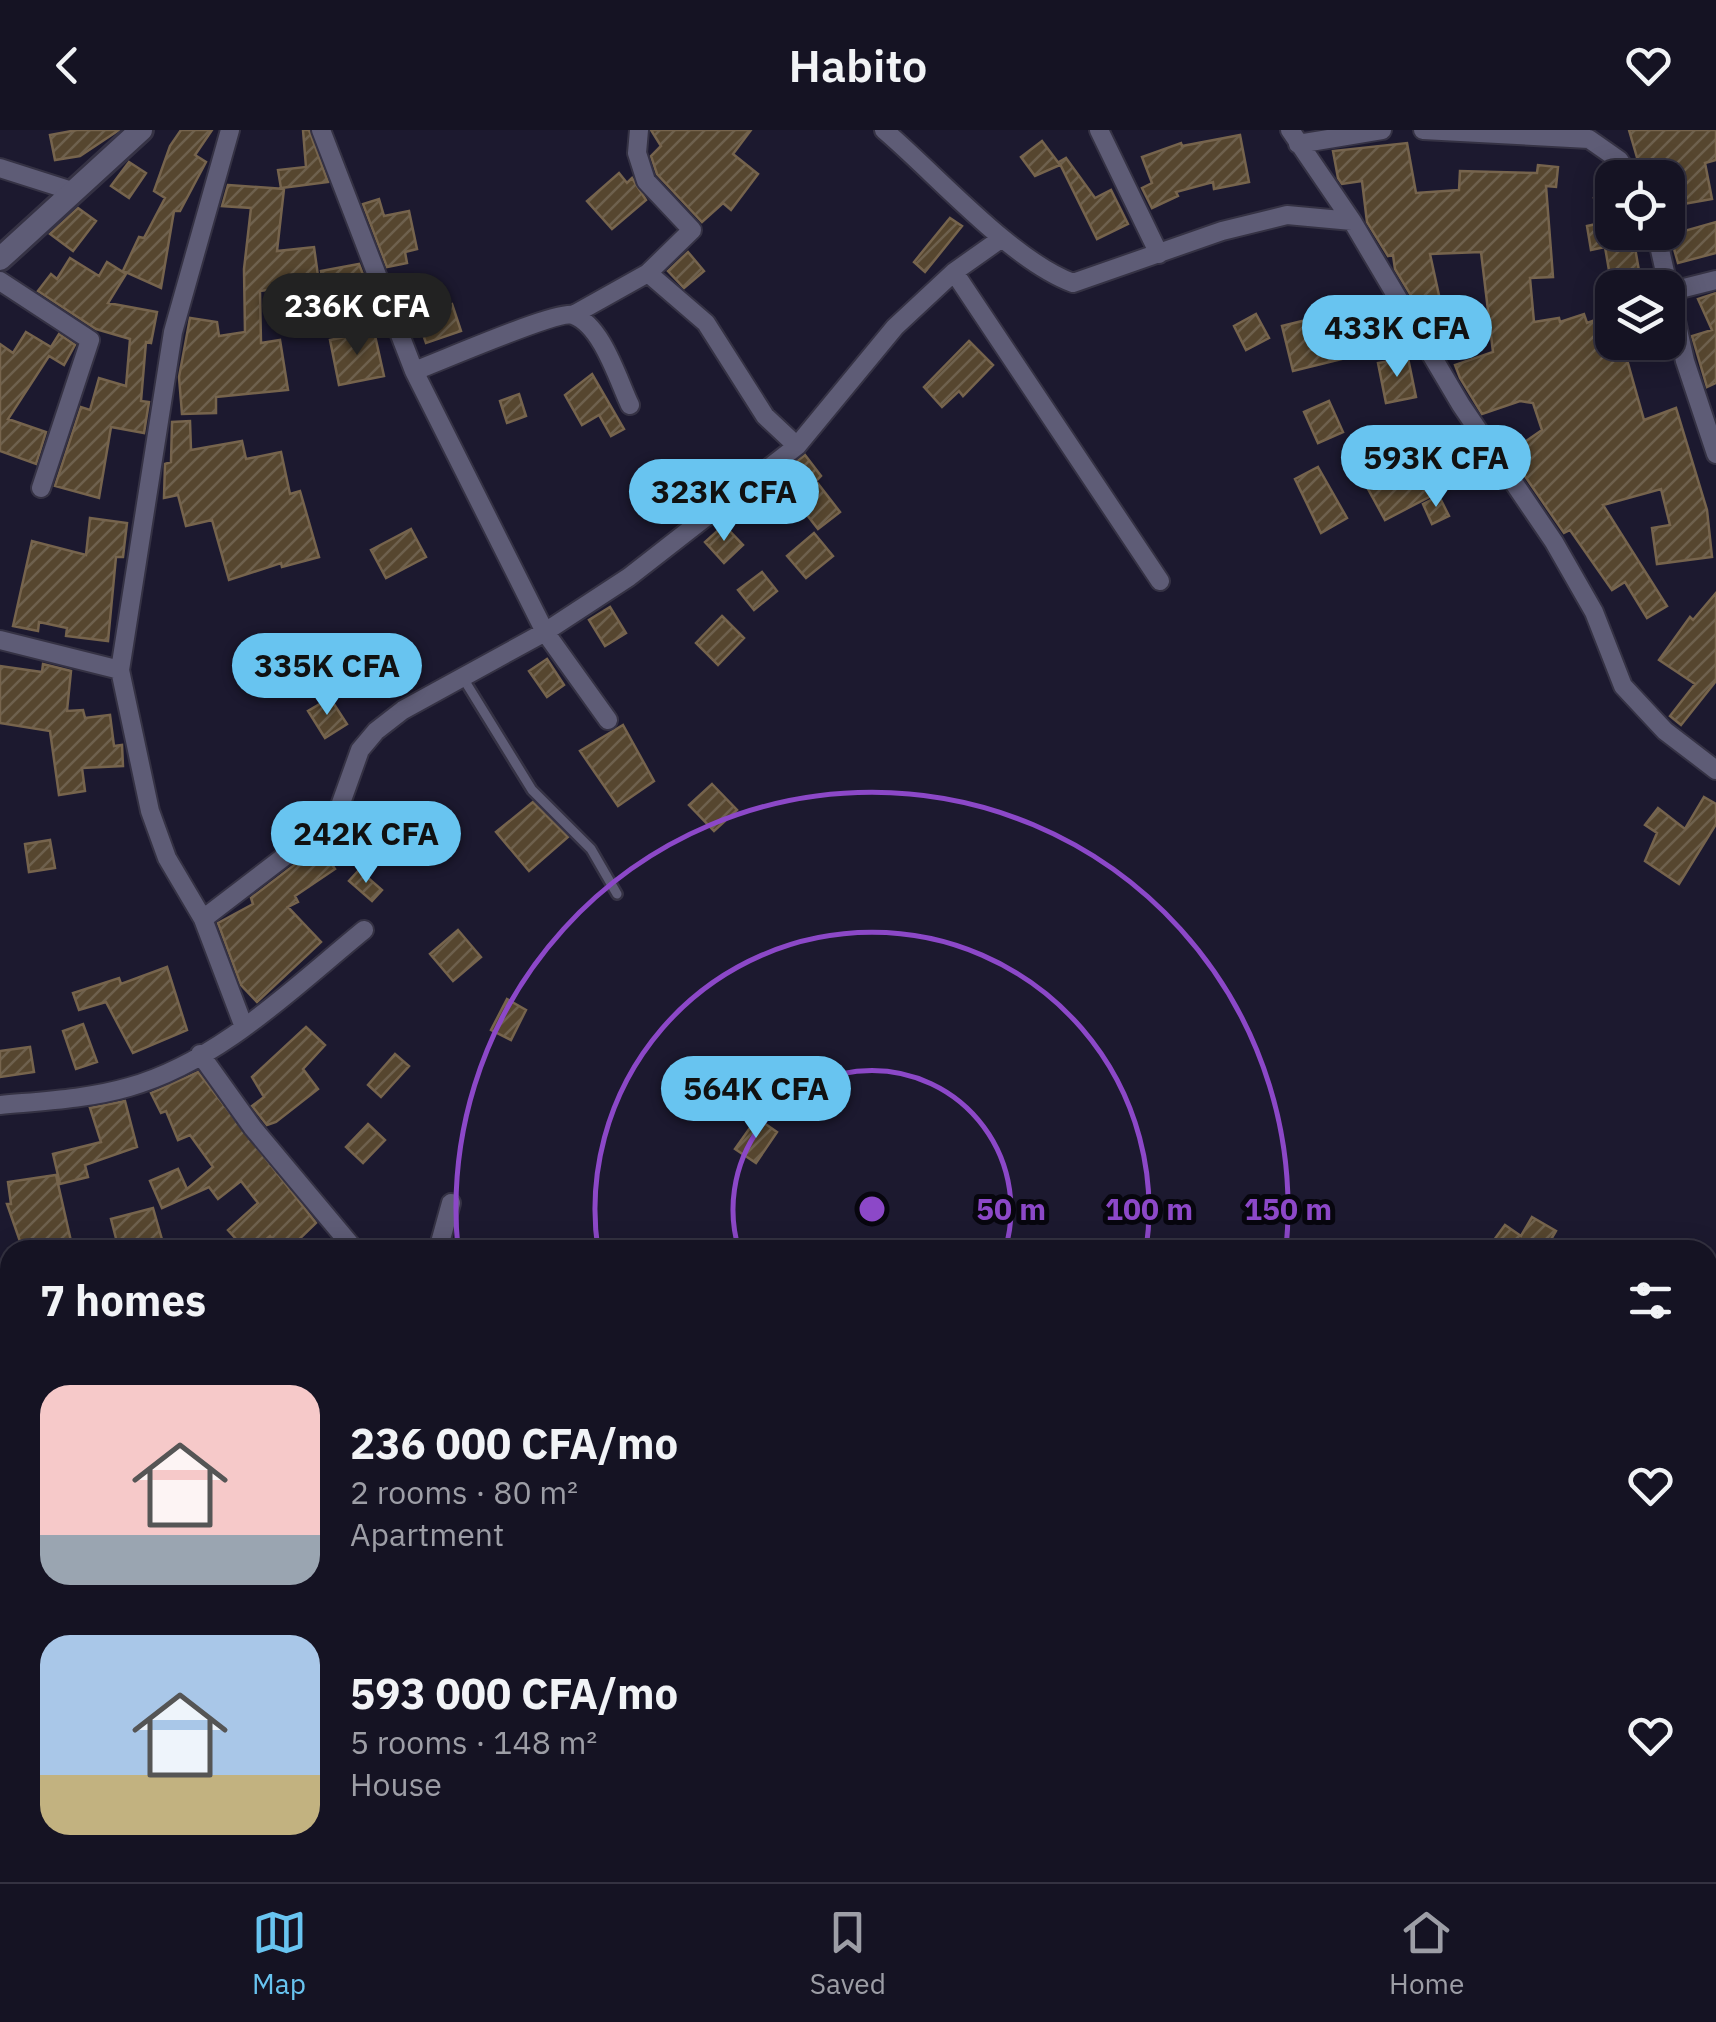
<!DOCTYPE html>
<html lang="en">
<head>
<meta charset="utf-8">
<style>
	body { margin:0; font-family:"IBM Plex Sans",sans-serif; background:#1e1c2b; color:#f1f3f6; height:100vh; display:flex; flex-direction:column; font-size:38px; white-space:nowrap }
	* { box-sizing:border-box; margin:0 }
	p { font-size:32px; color:#9d9ea6 }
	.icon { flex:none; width:55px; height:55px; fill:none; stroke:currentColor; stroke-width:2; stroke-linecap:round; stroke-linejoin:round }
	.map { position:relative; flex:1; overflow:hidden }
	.side { position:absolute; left:0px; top:1110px; width:1718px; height:642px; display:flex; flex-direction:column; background:#151323; border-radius:30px 30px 0 0; box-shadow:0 5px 25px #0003,0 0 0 2px #343241 }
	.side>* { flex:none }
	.buttons { position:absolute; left:1595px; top:30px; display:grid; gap:20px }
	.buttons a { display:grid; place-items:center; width:90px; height:90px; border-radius:20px; background:#151323; box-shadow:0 5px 25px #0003,0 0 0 2px #343241; font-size:50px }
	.price { position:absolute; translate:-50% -85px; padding:0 22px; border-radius:35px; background:#68c4f0; color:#111; font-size:32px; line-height:65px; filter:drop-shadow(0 2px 5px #0008) }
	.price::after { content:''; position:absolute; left:50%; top:60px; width:30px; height:22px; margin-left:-15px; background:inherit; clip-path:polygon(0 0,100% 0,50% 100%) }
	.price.selected { background:#222; color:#fff }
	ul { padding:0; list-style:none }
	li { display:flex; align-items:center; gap:30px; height:250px; padding:0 40px }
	li span { display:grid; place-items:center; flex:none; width:280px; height:200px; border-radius:30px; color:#555 }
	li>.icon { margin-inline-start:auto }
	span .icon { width:120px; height:120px; fill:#fffc; stroke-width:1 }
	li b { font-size:42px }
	h2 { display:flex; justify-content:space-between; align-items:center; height:120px; padding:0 40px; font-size:42px }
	header { display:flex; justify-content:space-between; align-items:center; height:130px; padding:0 40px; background:#151323; font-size:45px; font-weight:600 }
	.tab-bar { display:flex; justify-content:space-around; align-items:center; height:140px; border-top:2px solid #343241; background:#151323; font-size:28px; color:#9d9ea6 }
	.tab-bar a { display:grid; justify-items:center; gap:5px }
	.tab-bar .selected { color:#68c4f0 }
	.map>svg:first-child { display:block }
</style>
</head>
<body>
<header><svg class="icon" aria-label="back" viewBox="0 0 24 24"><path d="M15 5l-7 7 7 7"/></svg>Habito<svg class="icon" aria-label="heart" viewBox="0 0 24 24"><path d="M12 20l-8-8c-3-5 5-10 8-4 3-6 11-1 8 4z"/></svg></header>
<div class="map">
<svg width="1716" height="1752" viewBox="0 0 1716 1752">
	<defs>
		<pattern id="building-hatch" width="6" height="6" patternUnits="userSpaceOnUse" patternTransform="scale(2.5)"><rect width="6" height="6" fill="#56462f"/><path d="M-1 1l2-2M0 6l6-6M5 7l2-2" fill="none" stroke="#6e614e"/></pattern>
	</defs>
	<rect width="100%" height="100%" fill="#1c192f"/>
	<path fill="url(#building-hatch)" stroke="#76644d" stroke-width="2.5" d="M77,0h42l-39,26 -25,4 -5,-25z
		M181,0h31l-17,25 11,7 -26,49h-6l-13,77 -38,-17 16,-34 5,1 21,-40 -11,-7 16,-45z
		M303,0h6l19,52 -47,6 -3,-18 28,-3z
		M651,0h100l-18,24 25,20 -27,36 -8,-7 -21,19 -45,-48 -6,-18 10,-10z
		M1629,0h87v30l-11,3 7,36 -40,7 -4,-28h-25z
		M1240,5l9,47 -35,7 -1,-7 -37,10 2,4 -26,12 -10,-20 10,-5 -10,-26 39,-14 1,3z
		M1042,11l18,24 -25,11 -14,-19z
		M1407,13l9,50 43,-3 1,-19 77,2 1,-8 20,2 -2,20 -10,-1 7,91 -23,1 4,44 25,-4 1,4 24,-8 3,9 25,-9v28h10l22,78 32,-12 31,102 5,47 -55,7 -5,-36 18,-3 -9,-36 -58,16 64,101 -20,12 -22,-36 -13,8 -42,-60 -6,3 -55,-80 33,-23 -9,-27 -13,-2 -38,13 -22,-36 -5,-13 38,-13 -12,-100 -51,2 10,46 -24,4 -21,-35 -2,-14 -5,1 -21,-34 -5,-41 -20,3 -4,-6 -5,-27z
		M1066,28l29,40 16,-8 17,34 -31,15 -38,-77z
		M129,32l17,11 -17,25 -18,-12z
		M619,43l8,10 5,-5 14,22 -34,29 -25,-28z
		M228,55l56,4 -7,62 37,-4 5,36 -59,8 1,52 19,-3 8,50 -72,7v16l-34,1 -3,-37 11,-59 27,4 2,14 26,-4 -1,-63 7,-61 -29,-2z
		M1612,63v39h32l1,8 -11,2 8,46h-30l-7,-41 -14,3 -4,-24 14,-3 -7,-25z
		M379,69l5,17 25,-5 8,38 -12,3 2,11 -20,4 -24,-63z
		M78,78l18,13 -23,30 -23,-17z
		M950,88l12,8 -37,46 -11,-10z
		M1716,92v31l-38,10 -8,-28z
		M688,122l16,19 -20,17 -16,-17z
		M70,128l29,18 8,-14 19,12 -18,29 49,9 -6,31 -5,-1 -5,59 8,1 -5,31 -33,-6 -12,71 -44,-12 26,-79 9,3 9,-32 27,8 4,-47 -34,-10 -58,-38 13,-17 6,5z
		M359,134l5,13 -41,8 -2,-14z
		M1716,163v90l-9,4 -15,-51 20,-6 -14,-31z
		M452,174l9,27 -35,12 -10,-28z
		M1363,176l11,45 -81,20 -11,-45z
		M1256,184l13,24 -23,12 -12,-24z
		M374,201l10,45 -45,9 -9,-45z
		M26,202l25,15 8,-13 16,11 -11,20 -15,-9 -41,63 38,13 -10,32 -36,-13v-107l13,9z
		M969,211l24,24 -30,31 -4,-5 -17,16 -18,-20z
		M1408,228l8,39 -30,6 -8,-40z
		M592,244l32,55 -13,7 -12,-21 -17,10 -17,-30z
		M519,264l7,22 -19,7 -7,-22z
		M1329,271l14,31 -25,11 -14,-31z
		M190,291l1,29 51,-9 4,18 35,-7 9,42 10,-3 19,66 -37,10 -1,-4 -52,17 -17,-60 -26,6 -8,-31 -14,3 1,-34 6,-2 1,-40z
		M1404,312l29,53 -48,25 -29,-53z
		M805,325l16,21 -5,5 24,31 -22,17 -18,-23 9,-7 -23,-29z
		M1318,337l29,51 -26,15 -26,-54z
		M1439,366l10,20 -17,8 -9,-20z
		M90,388l37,5 -4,34h-7l-8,84 -42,-5 1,-8 -28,-6 -1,9 -25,-5 19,-85 54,14z
		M724,395l19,20 -19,18 -19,-21z
		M411,399l15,28 -40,21 -15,-28z
		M814,403l19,23 -27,22 -19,-22z
		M762,442l15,19 -23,19 -16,-20z
		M1716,463v88l-35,44 -11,-9 25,-32 -36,-24 31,-43 3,3z
		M610,477l16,26 -21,13 -16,-26z
		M722,486l22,22 -26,27 -22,-22z
		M547,529l17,26 -17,12 -18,-26z
		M43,534l28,7 -4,40 16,-1 2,8 25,-3 4,31 8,-1 1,21 -41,2 3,23 -26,4 -9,-64 -50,-8v-57l42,6z
		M330,568l17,26 -22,14 -17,-27z
		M623,595l31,56 -36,25 -38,-55z
		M712,654l25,26 -23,21 -25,-26z
		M1704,667l12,7v20l-37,60 -34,-23 12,-28 -12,-8 13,-17 27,21z
		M533,672l35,35 -39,34 -33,-39z
		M50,710l5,28 -26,4 -4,-28z
		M319,716l16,23 -40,27 3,6 -10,5 33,35 -64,60 -16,-17 -23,-62 35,-19 -2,-6z
		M359,740l23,20 -10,11 -23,-20z
		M458,800l23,27 -28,24 -23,-27z
		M167,837l20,63 -54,23 -27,-51 -27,8 -6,-17 46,-15 2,6z
		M507,869l19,11 -15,30 -20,-10z
		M83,894l14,38 -21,7 -13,-38z
		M306,897l19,18 -22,24 15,20 -42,33 -9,3 -15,-19 12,-9 -12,-20z
		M30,917l4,25 -34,5v-26z
		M395,924l14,12 -28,31 -13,-12z
		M198,942l118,151 -28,27h-7l-11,-14 -17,14h-7l-18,-20 30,-27 -17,-22 -23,18 -9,-12 -47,21 -12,-27 28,-12 9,20 26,-22 -23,-32 -12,5 -12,-29 -5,2 -10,-20z
		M125,971l12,46 -52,18 3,12 -28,7 -7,-30 48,-12 -11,-34z
		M757,988l20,14 -21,31 -21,-14z
		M368,994l17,16 -22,23 -17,-16z
		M56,1045l17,75h-50l-16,-46h4l-3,-22z
		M153,1078l12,42h-26l-2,-5 -18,5 -8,-31z
		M1532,1087l24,14 -11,19h-51l5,-6 -5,-4 11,-15 16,11z"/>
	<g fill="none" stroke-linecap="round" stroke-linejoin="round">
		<g stroke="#353244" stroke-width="14">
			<path id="service" d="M463,548l69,112 59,59 26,45"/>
		</g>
		<g stroke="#353244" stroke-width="22">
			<path id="minor" d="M230,0l-57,202 -53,338 30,141 17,47 36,61 41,108
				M321,0l93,241c25,-9 143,-61 159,-56 29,10 45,65 57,90
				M884,0c53,45 127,130 189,153l149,-52 65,-16 65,6
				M1099,0l60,124
				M1290,0l62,91 109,184 93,137 40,70 29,74 42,45 51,39
				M1423,0l166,9 30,21 12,18
				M1298,14l84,-14
				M0,38l72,23
				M1656,102l29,129 31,93
				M954,142l206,309
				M648,143l58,50 59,93 32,30
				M0,151l90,59 -49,148
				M1672,161l44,-11
				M573,185l75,-42 44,-43 -46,-49 -9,-28 2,-23
				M414,241l131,261 84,-55 168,-131 98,-119 59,-55 48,-34
				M0,510l120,30
				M203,789l133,-102 24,-67 16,-19 27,-21 142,-78 63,88
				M200,924l53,74 102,122
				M0,975c43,-4 88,-6 129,-18 90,-25 165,-100 235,-157
				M438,1120l13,-47
				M0,1161l10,16
				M1708,1270l8,6
				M1708,1666l8,6
				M0,1668l10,6
				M1562,1742l2,10"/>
		</g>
		<g stroke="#353244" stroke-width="28">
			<path id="tertiary" d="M0,129l141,-129"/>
		</g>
		<use href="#service" stroke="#5e5c76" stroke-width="9"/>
		<use href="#minor" stroke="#5e5c76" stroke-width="18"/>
		<use href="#tertiary" stroke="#5e5c76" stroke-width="22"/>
	</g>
	<g fill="none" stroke="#8c48c8" stroke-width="5">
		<path d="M739 1120A139 139 0 1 1 1005 1120"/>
		<path d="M598 1120A277 277 0 1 1 1146 1120"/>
		<path d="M458 1119A416 416 0 1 1 1286 1119"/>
	</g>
	<circle cx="872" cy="1079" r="15" fill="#8c48c8" stroke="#07060e" stroke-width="5"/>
	<g font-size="30" text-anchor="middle" font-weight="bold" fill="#8c48c8" stroke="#07060e" stroke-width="10" stroke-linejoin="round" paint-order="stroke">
		<text x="1011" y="1090">50 m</text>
		<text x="1149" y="1090">100 m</text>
		<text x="1288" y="1090">150 m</text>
	</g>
</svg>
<div class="buttons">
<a><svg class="icon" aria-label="locate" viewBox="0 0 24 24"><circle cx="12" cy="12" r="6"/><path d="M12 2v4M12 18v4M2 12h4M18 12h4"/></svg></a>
<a><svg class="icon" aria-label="layers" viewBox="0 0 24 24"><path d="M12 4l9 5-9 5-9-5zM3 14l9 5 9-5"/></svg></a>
</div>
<b class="price selected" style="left:357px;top:228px">236K CFA</b>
<b class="price" style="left:1397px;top:250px">433K CFA</b>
<b class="price" style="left:1436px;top:380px">593K CFA</b>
<b class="price" style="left:724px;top:414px">323K CFA</b>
<b class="price" style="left:327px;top:588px">335K CFA</b>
<b class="price" style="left:366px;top:756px">242K CFA</b>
<b class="price" style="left:756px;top:1011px">564K CFA</b>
<section class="side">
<h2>7 homes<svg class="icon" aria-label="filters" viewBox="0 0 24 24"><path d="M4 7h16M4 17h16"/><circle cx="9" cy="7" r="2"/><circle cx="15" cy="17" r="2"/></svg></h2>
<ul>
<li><span style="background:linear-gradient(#f6c9c9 75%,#9aa5b1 0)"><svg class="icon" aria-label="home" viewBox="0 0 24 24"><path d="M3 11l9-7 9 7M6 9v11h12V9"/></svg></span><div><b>236 000 CFA/mo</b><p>2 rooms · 80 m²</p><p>Apartment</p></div><svg class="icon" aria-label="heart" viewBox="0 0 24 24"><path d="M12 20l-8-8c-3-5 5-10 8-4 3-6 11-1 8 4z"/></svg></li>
<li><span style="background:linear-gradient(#a9c7e8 70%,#c2b280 0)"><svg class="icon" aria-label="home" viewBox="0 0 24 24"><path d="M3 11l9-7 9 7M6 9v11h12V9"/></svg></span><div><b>593 000 CFA/mo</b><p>5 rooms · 148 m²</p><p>House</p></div><svg class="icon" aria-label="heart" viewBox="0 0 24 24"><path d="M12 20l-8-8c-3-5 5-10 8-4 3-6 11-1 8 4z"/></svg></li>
</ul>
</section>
</div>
<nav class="tab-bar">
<a class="selected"><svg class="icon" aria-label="map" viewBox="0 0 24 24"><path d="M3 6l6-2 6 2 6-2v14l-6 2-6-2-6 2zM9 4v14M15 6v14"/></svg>Map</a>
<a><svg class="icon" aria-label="saved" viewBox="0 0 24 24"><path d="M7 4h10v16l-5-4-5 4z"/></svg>Saved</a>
<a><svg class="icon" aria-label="home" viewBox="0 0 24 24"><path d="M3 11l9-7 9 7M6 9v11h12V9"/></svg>Home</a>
</nav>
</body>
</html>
